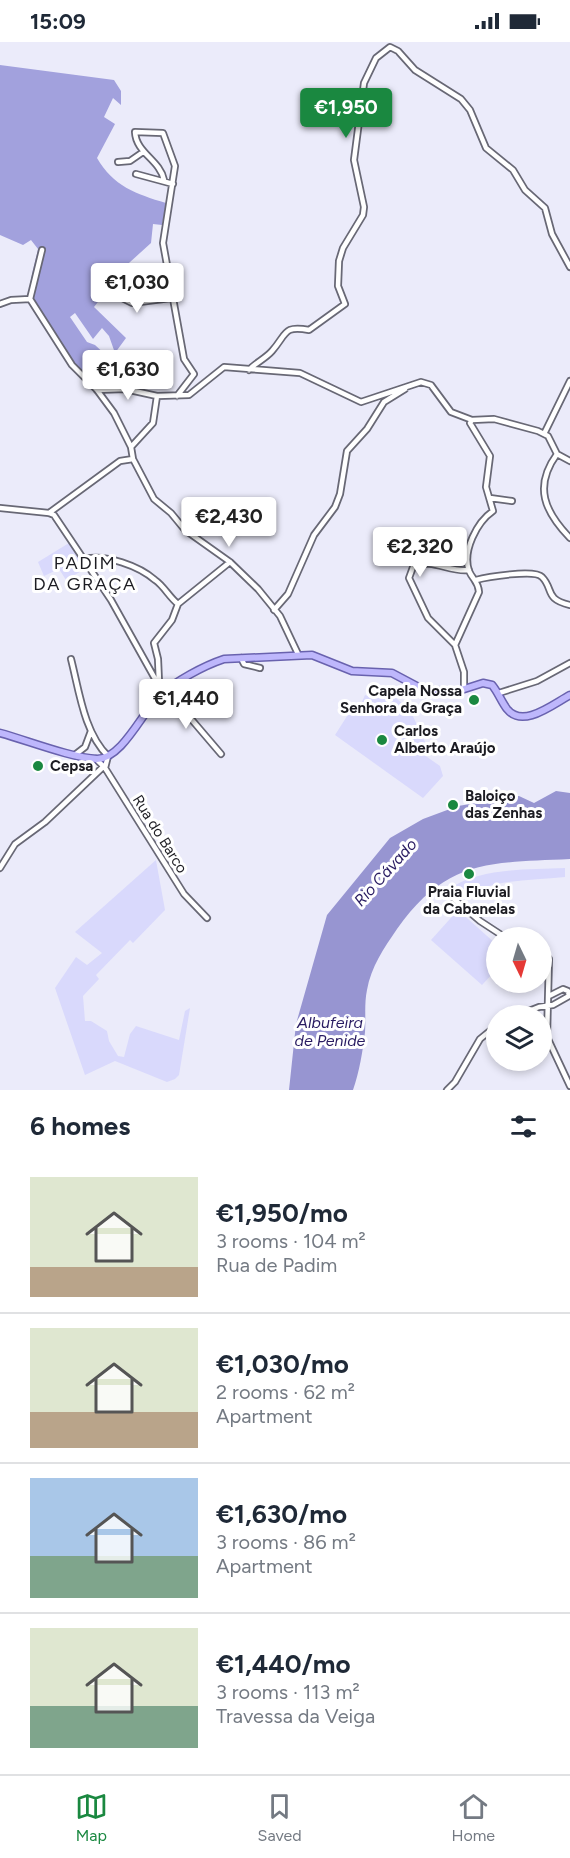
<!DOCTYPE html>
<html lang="en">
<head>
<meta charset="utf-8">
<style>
	body { margin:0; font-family:Figtree,sans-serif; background:#f6f6f7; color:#1f2937; height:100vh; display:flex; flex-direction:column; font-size:22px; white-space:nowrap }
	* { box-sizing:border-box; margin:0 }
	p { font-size:20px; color:#747a83 }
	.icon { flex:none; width:33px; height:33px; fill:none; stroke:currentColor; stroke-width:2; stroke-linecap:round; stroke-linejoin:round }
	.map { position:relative; height:1048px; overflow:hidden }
	.details { display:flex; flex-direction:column; background:#fff; flex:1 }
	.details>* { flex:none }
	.needle { width:39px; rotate:175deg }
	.buttons { position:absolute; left:486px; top:885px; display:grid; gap:12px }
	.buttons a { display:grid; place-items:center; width:66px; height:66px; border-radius:50%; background:#fff; box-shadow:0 3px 9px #0003; font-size:30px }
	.price { position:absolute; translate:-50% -51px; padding:0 14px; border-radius:6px; background:#fff; color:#222; font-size:20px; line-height:39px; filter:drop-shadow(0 2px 3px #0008) }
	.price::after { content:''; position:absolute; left:50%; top:36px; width:18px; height:14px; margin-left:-9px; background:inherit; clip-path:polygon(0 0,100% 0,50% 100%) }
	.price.active { background:#1a8840; color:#fff }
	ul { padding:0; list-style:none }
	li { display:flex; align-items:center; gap:18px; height:150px; padding:0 30px }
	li+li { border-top:2px solid #e0e1e3 }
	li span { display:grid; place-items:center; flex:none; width:168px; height:120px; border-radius:0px; color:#555 }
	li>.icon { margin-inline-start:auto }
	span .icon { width:72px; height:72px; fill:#fffc; stroke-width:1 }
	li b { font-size:26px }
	h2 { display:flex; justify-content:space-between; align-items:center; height:72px; padding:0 30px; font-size:26px }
	.status { display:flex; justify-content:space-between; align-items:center; height:42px; padding:0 30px; background:#fff; direction:ltr }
	.status svg { height:16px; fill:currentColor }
	.tab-bar { display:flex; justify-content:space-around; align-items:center; height:84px; border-top:2px solid #e0e1e3; background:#fff; font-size:16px; color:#747a83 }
	.tab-bar a { display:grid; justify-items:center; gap:3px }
	.tab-bar .active { color:#1a8840 }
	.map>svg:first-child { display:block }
</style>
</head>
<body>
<div class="status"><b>15:09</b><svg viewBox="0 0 49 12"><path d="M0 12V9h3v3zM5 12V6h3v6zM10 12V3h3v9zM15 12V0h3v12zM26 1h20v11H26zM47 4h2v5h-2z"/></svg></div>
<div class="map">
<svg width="570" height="1048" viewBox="0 0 570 1048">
	<rect width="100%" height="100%" fill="#ebebfa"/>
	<path fill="#d9d9fc" d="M69,501l16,26 -19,11 -7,-11 -15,7 -6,-14z
		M375,648l15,3 20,17 16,34 -6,8 20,14 3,10 -20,22 -88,-63 21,-33 5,2 4,-9 7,3z
		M156,818l9,50 -32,33 -3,-3 -34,35 3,4 -16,17 2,25h6l16,10 2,10 9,15 6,1 6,-23 6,-8 43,14 6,-29 5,-3 -11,67 -4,4 -8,3 -52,-21 -30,14 -30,-87 21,-31 11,8 15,-12 -27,-21z
		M565,826v9c-35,4 -76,1 -104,23l-13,-11c36,-22 76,-19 117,-21z
		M458,868l38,34v26l-14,15 -51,-45z"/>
	<path fill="#a2a1dd" d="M0,23l114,15 7,11v14l-8,-7 -9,19 11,7 -18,34c16,28 39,36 69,45l-4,22 -9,-1 -2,19 -43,39 -3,11 -11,14 32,31 -11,15 -6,-17 -7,-8 -9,11 -18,-26 -5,4 17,25 8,3 13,12 -7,9 -15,9c-15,-14 -47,-56 -54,-75 -5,-15 3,-36 6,-51l-7,-9 -8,5 -23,-10z"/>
	<path fill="#9795d1" d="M556,749l14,2v66c-79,4 -123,-1 -173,70 -13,19 -26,38 -30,61 -3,14 -1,28 -2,42 -2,18 -6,41 -12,58h-64l7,-66 31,-109 63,-77 33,-19 35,-13 61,-10 15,7z"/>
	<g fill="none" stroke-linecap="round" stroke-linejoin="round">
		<g stroke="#686875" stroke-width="8">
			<path id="minor" d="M118,120l12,-1 13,-9
				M136,132l37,10
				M164,138c-4,-20 -28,-27 -29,-48l28,1 12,33 -12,77 21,116 10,15 -17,22
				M42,208l-12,49 42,66 25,25 17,23 17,34 2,12 21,40 17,14 14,17 45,32 28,27 22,27 18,38
				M112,251l20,10 39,-5
				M0,262l11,-4 19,-1
				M249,328c6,-7 16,-11 23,-19 15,-17 11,-26 37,-21l36,-26 -7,-18 1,-25 4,-13 20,-33 1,-8 -10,-47 10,-77 12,-25 14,-11 8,4 17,19 46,29 9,11 16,38 27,22 12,20 20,18 7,26 18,33
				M97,348l28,-1 32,7 32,-1 35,-28 76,6 61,29 60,-20 10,3 20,27 21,8 22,-1 44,12 10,5 9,18
				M544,392l26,-53
				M131,405l22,-24 4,-27
				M557,412c-24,33 -12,58 13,84
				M557,412l13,7
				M490,456l22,3
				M0,466l49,5
				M49,471l5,2 57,85 52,93
				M49,471l71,-52 13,-2
				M85,517c21,-5 54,7 70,21 9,6 14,17 23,24l-6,16 -18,23 4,16 1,23
				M476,538c10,-3 59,-11 66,-3 12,12 2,22 28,28
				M178,562l52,-42
				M274,568l14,-16 26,-59 21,-28 5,-13 7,-43 20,-22 17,-27 21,-13
				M455,603l-27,-27 -19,-40 4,-11c18,-10 37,6 56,3
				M241,616l3,6 16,4
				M71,617c8,31 13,74 37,97l-3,12
				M464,647v-17l-9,-27 24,-53c-1,-11 -6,-12 -10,-21 -7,-20 8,-49 24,-60l-7,-24 4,-31 -20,-33 2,-3
				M499,651l38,-12 33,-18
				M157,657l29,14 35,41
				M76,712l9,-7 6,-16
				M96,717l9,9 79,126 23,24
				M0,826l15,-24 30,-22 58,-55
				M447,851l33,28 26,17
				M542,909l7,8 -2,78 23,49
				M516,974l23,-9 14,-2 16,-9 -1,-5 -5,-2 -14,7
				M447,1048l8,-8 25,-43 16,-13"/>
		</g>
		<g stroke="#6962ae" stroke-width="9">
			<path id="major" d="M0,691c26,7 72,25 97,26 25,0 46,-48 63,-64 16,-14 43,-29 64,-36l88,-4 40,16 40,2 32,17 34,1 25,-8 9,2c6,7 9,16 15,24 16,20 46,-5 63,-14"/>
		</g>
		<use href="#minor" stroke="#fff" stroke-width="4.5"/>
		<use href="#major" stroke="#beb7fc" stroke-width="6"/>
	</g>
	<g fill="#1a8840" stroke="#fff" stroke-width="2">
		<circle cx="474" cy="658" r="6"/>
		<circle cx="382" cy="698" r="6"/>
		<circle cx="38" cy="724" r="6"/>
		<circle cx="453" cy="763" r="6"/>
		<circle cx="469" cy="832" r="6"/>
	</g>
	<g text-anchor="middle" stroke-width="6" stroke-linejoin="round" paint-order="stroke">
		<g font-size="15" font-weight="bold" fill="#1c1c22" stroke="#fff" text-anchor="start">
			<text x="462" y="654" text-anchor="end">Capela Nossa<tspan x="462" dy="17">Senhora da Graça</tspan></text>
			<text x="394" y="694">Carlos<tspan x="394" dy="17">Alberto Araújo</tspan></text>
			<text x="50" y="729">Cepsa</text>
			<text x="465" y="759">Baloiço<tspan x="465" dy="17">das Zenhas</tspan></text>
			<text x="469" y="855" text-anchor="middle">Praia Fluvial<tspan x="469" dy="17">da Cabanelas</tspan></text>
		</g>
		<g font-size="15" fill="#1c1c22" stroke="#fff">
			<text transform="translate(160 792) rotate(58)" y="5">Rua do Barco</text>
		</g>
		<g font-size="16" font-style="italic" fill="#281b61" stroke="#fff">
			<text transform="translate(385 830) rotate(-48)" y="6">Rio Cávado</text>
			<text x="330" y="986">Albufeira<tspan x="330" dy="18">de Penide</tspan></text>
		</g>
		<g font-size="18" letter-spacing="1.5" fill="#1c1c22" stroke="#fff">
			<text x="85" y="527">PADIM<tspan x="85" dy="21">DA GRAÇA</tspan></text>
		</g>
	</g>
</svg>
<div class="buttons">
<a><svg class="needle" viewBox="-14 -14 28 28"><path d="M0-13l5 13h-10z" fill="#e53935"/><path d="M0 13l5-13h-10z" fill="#747a83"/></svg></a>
<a><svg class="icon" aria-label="layers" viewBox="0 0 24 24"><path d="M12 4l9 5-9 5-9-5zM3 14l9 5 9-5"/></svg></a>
</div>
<b class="price active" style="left:346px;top:97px">€1,950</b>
<b class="price" style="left:137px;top:272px">€1,030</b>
<b class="price" style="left:128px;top:359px">€1,630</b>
<b class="price" style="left:229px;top:506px">€2,430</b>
<b class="price" style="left:420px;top:536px">€2,320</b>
<b class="price" style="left:186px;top:688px">€1,440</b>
</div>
<section class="details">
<h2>6 homes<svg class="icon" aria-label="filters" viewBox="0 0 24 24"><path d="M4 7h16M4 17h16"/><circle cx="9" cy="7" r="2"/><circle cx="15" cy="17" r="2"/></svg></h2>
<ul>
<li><span style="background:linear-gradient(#dfe7d0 75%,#b9a48a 0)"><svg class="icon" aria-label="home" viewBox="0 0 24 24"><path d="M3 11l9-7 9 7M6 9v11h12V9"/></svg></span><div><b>€1,950/mo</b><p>3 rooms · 104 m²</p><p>Rua de Padim</p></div></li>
<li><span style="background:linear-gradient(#dfe7d0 70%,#b9a48a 0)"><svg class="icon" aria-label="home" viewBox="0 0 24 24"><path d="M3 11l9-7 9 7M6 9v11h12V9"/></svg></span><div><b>€1,030/mo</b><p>2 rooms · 62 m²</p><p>Apartment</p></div></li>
<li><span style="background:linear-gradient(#a9c7e8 65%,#7fa58c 0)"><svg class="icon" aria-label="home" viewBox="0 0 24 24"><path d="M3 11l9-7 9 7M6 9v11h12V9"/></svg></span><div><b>€1,630/mo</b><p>3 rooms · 86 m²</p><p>Apartment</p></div></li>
<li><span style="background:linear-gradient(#dfe7d0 65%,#7fa58c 0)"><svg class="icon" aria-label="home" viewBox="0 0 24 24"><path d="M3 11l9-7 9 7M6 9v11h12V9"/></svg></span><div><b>€1,440/mo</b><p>3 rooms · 113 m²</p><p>Travessa da Veiga</p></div></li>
</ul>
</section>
<nav class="tab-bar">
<a class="active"><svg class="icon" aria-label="map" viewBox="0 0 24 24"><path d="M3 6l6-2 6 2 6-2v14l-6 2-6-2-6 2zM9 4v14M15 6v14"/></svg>Map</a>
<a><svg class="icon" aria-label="saved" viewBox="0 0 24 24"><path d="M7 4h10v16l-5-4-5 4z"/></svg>Saved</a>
<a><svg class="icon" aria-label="home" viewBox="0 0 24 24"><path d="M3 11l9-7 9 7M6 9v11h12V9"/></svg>Home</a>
</nav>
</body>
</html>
